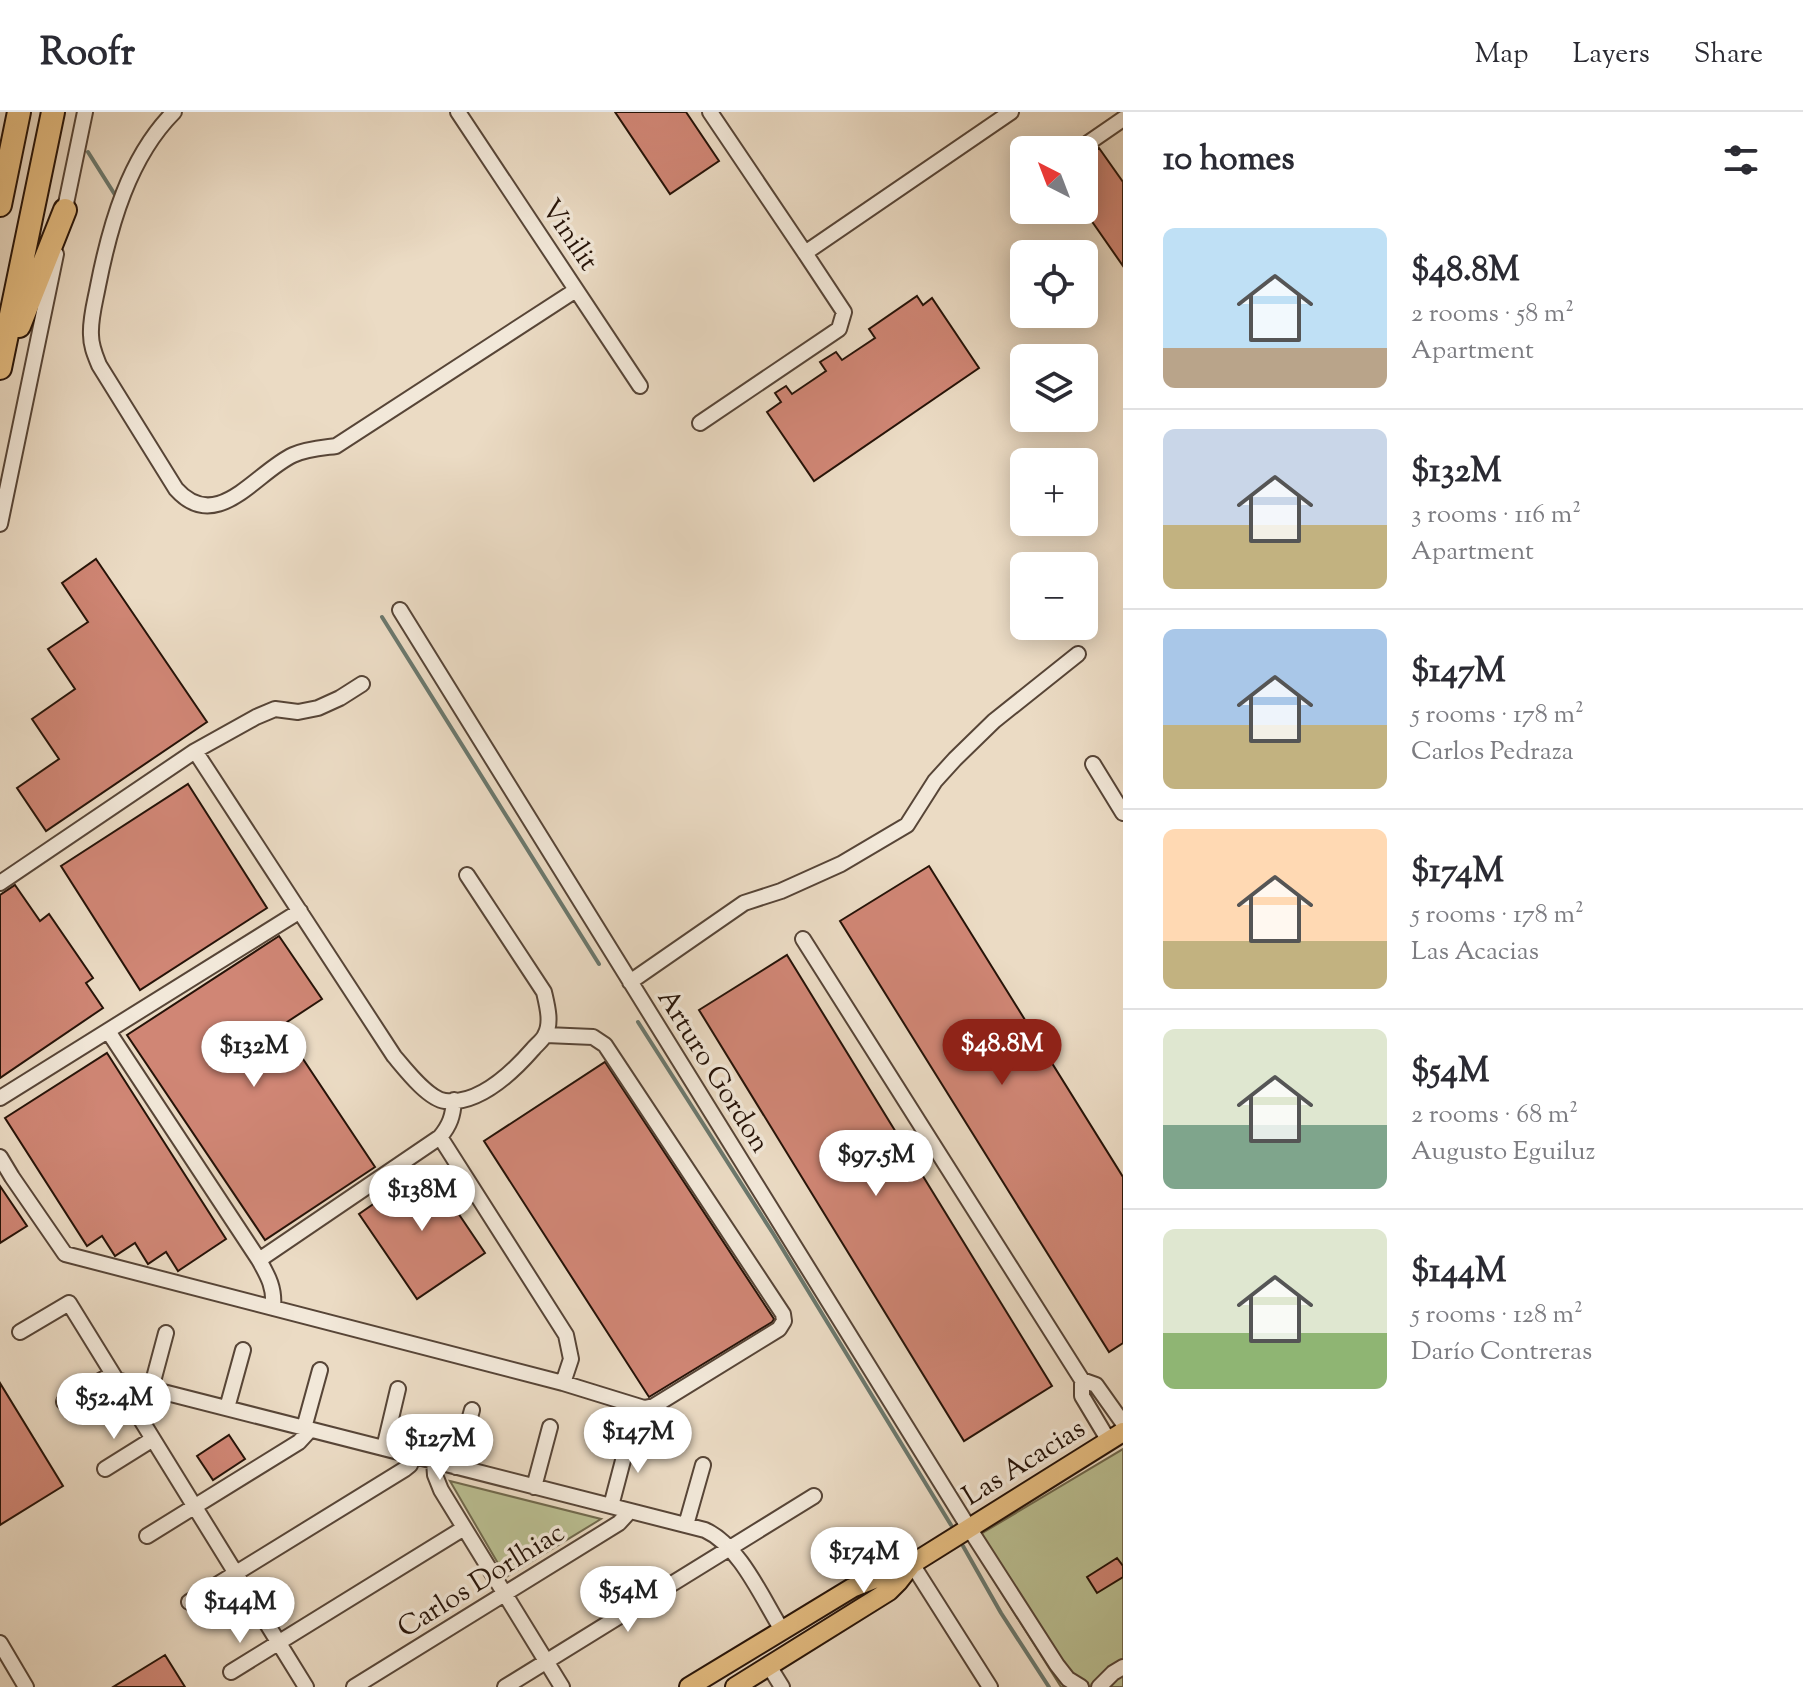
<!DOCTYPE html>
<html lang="en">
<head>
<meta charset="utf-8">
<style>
	body { margin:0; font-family:"Sorts Mill Goudy",serif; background:#f7f7f7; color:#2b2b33; height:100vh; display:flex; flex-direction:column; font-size:30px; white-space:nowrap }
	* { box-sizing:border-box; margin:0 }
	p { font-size:26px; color:#7c7c81 }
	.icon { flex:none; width:44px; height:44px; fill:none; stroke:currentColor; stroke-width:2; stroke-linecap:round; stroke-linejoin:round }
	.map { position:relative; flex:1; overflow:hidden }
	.sheet { display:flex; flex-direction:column; background:#fff; width:680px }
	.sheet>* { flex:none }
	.needle { width:52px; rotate:318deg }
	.fabs { position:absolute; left:1010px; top:24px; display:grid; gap:16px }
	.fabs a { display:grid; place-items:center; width:88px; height:88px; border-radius:12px; background:#fff; box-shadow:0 4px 20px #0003; font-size:40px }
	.price { position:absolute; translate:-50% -68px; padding:0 18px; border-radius:28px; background:#fff; color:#222; font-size:26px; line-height:52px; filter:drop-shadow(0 2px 4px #0008) }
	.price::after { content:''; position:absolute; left:50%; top:48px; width:24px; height:18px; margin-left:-12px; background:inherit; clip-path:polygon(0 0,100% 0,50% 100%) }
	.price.selected { background:#8f2418; color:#fff }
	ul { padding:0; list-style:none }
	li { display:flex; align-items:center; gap:24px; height:200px; padding:0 40px }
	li+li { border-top:2px solid #e1e1e2 }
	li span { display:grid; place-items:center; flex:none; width:224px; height:160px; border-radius:12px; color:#555 }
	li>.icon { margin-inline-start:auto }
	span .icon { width:96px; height:96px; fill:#fffc; stroke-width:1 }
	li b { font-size:34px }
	h2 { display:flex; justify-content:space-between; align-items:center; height:96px; padding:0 40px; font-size:34px }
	header { display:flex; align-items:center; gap:48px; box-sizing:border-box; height:112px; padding:0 40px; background:#fff; border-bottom:2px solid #e1e1e2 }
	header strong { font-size:38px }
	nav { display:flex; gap:44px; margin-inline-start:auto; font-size:28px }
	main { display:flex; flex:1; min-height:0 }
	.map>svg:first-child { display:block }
</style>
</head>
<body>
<header>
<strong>Roofr</strong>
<nav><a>Map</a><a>Layers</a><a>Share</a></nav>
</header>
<main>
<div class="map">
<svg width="1123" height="1575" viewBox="0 0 1123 1575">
	<rect width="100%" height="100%" fill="#ebdbc4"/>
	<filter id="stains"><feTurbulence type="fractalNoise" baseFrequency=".0025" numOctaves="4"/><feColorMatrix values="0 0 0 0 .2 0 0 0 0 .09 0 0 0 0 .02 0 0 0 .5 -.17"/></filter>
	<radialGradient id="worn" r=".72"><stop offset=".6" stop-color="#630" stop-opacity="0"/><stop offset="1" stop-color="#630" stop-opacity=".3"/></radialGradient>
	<path fill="#babf92" stroke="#70694d" stroke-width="2" d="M1123,1337v238h-62l-92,-146z
		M450,1369l151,38 -95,58z"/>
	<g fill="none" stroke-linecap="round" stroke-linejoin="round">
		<path stroke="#6b786d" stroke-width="4" d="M88,40l29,46
			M382,505l217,347
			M638,910l136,213 177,290
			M963,1434l38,67 48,74"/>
	</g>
	<path fill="#d08675" stroke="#261308" stroke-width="2" d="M615,0h71l33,49 -49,33z
		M1099,36l24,34v84l-39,-56v-51z
		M917,184l6,9 9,-7 47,70 -165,113 -47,-69 14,-10 -6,-9 11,-7 6,8 34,-23 -6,-9 16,-10 6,8 33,-22 -6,-9z
		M96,447l111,163 -161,109 -29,-43 42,-29 -27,-40 43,-30 -27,-40 40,-27 -26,-39z
		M188,672l79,124 -127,82 -79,-124z
		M929,754l194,311v166l-14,9 -269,-431z
		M15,773l25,36 9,-7 44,64 -7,5 17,25 -103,70v-183z
		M279,824l43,63 -41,27 94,141 -110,73 -138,-205z
		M787,843l265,431 -88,55 -265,-431z
		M107,941l119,186 -48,32 -12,-19 -18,12 -13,-21 -20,13 -13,-20 -15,10 -82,-128z
		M605,950l169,257 -2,3 -123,75 -165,-256z
		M427,1055l58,86 -68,46 -58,-85z
		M0,1074l27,40 -27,17z
		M0,1271l63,103 -63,39z
		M229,1323l16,24 -32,21 -16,-24z
		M1117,1446l6,8v11l-26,16 -10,-16z
		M165,1543l20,32h-72z"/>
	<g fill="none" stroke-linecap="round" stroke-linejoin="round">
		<g stroke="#574537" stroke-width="18">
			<path id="minor" d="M174,0c-45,45 -64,113 -76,174 -3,16 -8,33 -7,49 0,11 4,20 8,30l77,124c41,46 80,-17 117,-34 13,-6 28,-7 43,-9l240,-156
				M458,0l182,274
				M710,0l95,141 206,-141
				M1078,38l45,-31
				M63,106l22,-106
				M700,311l139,-94 5,-17 -39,-59
				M0,412l56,-270
				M400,498l569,918 88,137 11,14 13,8
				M195,639l199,305c11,13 34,43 51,45 34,4 67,-28 88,-52 3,-4 10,-9 12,-14 7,-12 2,-30 -1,-43l-77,-117
				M1093,652l30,49
				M0,771l195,-132 61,-34 19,-8 23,3 20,-4 22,-10 22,-14
				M803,827l279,441v16l27,45
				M630,870l114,-79 37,-12 60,-27 66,-39 28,-44 20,-22 39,-38 84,-67
				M108,919l151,229c9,16 16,28 14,48
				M0,986l300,-187
				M440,1025l126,198 5,24 -8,24
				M0,1045l12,20 53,77 498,129 81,25 10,-2 125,-77 5,-8 -1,-7 -178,-269 -12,-8 -47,-2
				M259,1148l181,-123c10,-12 13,-21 14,-37
				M20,1220l49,-29 237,384
				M116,1268l589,150c35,16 57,68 77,100
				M1082,1268l14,5 27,38
				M151,1277l15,-56
				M64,1290l48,-28
				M227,1296l16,-58
				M304,1316l16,-58
				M384,1336l14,-59
				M434,1349l1,14 6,15 121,197
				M456,1355l16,-57
				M105,1357l48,-30
				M534,1375l16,-60
				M611,1394l15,-57
				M686,1413l17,-60
				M147,1424l152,-94 11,-12
				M912,1452l78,123
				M189,1490l216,-133 5,-4 3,-9
				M0,1531l26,44
				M769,1554l13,21
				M231,1560l233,-144
				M354,1575l265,-164 11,-12
				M505,1575l309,-191
				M1099,1575l14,-14 10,-6"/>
		</g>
		<g stroke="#261308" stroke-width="22">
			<path id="major" d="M689,1575l163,-99 60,-24 211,-132
				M735,1575l154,-96 9,-9 14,-18"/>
		</g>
		<g stroke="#261308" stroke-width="26">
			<path id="highway" d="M0,93l19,-93
				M19,214l46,-116
				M0,256l53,-256"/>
		</g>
		<use href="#minor" stroke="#f2e8d9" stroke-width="14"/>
		<use href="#major" stroke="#e6be82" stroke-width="18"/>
		<use href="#highway" stroke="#e6be82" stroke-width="22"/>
	</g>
	<g text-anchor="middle" stroke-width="7" stroke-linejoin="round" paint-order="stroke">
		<g font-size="28" fill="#261308" stroke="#f2e8d9">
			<text transform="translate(571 122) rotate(56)" y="10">Vinilit</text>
			<text transform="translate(715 958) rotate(58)" y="10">Arturo Gordon</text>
			<text transform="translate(1023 1349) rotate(-32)" y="10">Las Acacias</text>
			<text transform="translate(480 1467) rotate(-32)" y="10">Carlos Dorlhiac</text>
		</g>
	</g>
	<rect width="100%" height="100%" filter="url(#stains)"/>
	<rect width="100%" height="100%" fill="url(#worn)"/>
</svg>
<div class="fabs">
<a><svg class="needle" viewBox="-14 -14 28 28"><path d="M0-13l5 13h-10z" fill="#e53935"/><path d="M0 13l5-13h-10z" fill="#7c7c81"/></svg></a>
<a><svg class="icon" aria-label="locate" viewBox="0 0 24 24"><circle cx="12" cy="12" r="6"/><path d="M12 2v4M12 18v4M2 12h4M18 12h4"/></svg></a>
<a><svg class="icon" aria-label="layers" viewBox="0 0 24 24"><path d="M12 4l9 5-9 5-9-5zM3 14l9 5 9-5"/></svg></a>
<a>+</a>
<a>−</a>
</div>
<b class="price selected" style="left:1002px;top:975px">$48.8M</b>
<b class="price" style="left:254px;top:977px">$132M</b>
<b class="price" style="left:876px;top:1086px">$97.5M</b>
<b class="price" style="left:422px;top:1121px">$138M</b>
<b class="price" style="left:114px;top:1329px">$52.4M</b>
<b class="price" style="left:638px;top:1363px">$147M</b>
<b class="price" style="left:440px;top:1370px">$127M</b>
<b class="price" style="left:864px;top:1483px">$174M</b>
<b class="price" style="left:628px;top:1522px">$54M</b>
<b class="price" style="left:240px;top:1533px">$144M</b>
</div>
<section class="sheet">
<h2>10 homes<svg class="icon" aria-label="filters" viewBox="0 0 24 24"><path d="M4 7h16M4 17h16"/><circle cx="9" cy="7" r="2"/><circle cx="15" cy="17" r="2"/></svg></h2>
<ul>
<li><span style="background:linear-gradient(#bfe0f5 75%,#b9a48a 0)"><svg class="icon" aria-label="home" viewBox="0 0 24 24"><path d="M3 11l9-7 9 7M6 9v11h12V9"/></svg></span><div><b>$48.8M</b><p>2 rooms · 58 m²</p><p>Apartment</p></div></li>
<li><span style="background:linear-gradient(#c9d6e8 60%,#c2b280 0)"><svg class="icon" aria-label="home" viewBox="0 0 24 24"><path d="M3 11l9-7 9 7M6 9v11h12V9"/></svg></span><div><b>$132M</b><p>3 rooms · 116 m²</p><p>Apartment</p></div></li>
<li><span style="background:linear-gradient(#a9c7e8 60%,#c2b280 0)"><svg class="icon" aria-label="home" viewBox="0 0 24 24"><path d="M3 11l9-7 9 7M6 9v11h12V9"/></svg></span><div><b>$147M</b><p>5 rooms · 178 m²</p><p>Carlos Pedraza</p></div></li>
<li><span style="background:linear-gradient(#ffd9b3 70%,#c2b280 0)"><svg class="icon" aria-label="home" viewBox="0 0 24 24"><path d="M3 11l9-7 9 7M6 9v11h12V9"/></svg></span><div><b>$174M</b><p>5 rooms · 178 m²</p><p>Las Acacias</p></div></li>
<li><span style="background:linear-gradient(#dfe7d0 60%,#7fa58c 0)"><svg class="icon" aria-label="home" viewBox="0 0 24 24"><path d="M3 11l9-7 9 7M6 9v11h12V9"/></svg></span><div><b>$54M</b><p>2 rooms · 68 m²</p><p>Augusto Eguiluz</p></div></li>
<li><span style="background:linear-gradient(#dfe7d0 65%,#8fb573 0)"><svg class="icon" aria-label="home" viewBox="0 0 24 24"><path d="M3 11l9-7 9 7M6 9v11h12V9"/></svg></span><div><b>$144M</b><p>5 rooms · 128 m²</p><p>Darío Contreras</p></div></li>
</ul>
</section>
</main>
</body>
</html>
